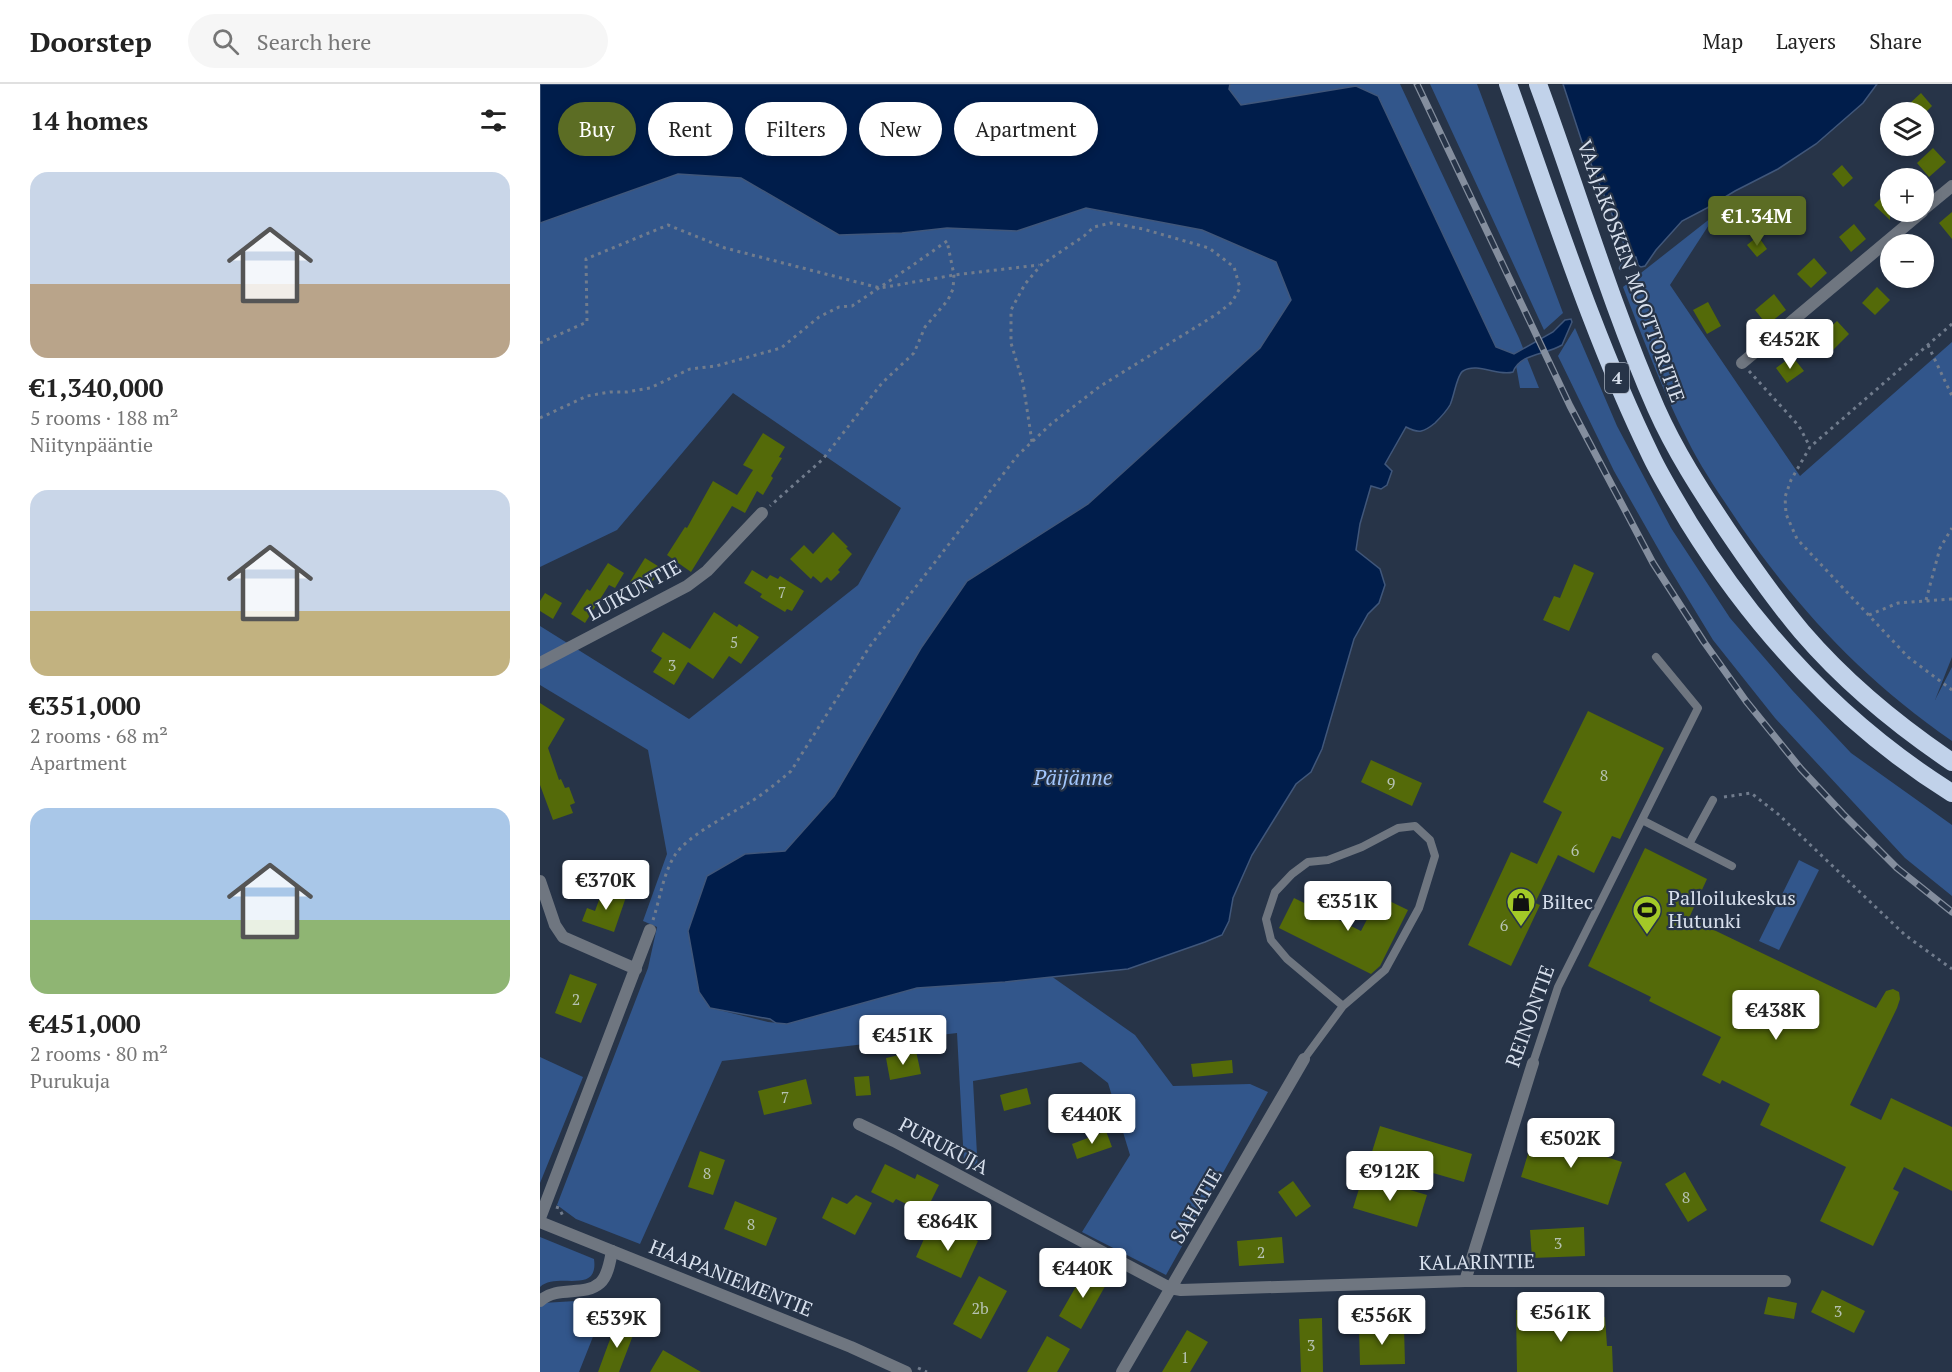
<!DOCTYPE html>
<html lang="en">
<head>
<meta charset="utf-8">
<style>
	body { margin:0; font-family:"PT Serif",serif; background:#f6f6f6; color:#222; height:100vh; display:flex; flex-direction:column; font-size:22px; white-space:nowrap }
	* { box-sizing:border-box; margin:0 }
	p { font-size:20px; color:#767676 }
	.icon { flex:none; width:33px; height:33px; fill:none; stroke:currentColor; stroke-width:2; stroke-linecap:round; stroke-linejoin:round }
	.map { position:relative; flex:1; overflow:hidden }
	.panel { display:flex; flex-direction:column; background:#fff; width:540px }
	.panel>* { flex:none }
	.hud { position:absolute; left:18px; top:18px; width:570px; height:54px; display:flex; gap:12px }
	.controls { position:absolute; left:1340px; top:18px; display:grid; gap:12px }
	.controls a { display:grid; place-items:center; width:54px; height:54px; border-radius:50%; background:#fff; box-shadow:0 3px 9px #0003; font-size:30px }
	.price { position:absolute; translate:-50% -51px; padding:0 14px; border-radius:6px; background:#fff; color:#222; font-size:20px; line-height:39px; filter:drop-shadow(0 2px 3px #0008) }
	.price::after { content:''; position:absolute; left:50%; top:36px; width:18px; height:14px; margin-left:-9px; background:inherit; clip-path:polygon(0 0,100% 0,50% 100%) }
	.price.on { background:#5c6d24; color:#fff }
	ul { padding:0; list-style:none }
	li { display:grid; align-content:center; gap:12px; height:318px; padding:0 30px }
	li span { display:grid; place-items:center; height:186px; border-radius:18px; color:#555 }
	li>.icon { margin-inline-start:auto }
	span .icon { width:108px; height:108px; fill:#fffc; stroke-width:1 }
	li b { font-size:26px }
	h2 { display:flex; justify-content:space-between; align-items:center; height:72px; padding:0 30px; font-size:26px }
	.tag { padding:0 21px; border-radius:27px; background:#fff; box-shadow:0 3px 9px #0003; font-size:21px; line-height:54px }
	.tag.on { background:#5c6d24; color:#fff }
	header { display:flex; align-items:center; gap:36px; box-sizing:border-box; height:84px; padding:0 30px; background:#fff; border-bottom:2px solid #e0e0e0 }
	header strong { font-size:28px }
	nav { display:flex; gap:33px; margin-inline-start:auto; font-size:21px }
	.search { width:420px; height:54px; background:#f6f6f6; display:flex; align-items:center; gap:15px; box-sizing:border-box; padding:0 21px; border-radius:33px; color:#767676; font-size:22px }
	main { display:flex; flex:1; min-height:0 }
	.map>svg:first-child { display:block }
</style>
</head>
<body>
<header>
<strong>Doorstep</strong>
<div class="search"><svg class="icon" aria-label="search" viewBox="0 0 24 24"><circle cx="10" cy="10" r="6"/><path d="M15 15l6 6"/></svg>Search here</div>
<nav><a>Map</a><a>Layers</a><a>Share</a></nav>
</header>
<main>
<section class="panel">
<h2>14 homes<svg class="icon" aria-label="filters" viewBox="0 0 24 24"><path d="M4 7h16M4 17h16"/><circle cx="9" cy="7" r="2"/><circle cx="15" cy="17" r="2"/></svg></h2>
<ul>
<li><span style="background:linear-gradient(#c9d6e8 60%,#b9a48a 0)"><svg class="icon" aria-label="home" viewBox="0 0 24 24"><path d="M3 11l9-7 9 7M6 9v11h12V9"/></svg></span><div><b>€1,340,000</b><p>5 rooms · 188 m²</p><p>Niitynpääntie</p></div></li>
<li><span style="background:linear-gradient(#c9d6e8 65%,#c2b280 0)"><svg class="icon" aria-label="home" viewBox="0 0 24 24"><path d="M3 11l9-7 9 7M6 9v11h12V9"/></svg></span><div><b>€351,000</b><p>2 rooms · 68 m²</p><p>Apartment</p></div></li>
<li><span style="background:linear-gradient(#a9c7e8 60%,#8fb573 0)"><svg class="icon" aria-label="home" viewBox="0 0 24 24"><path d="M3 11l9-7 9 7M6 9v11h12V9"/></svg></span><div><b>€451,000</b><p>2 rooms · 80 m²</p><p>Purukuja</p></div></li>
</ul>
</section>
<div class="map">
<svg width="1412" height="1288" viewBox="0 0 1412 1288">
	<rect width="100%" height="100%" fill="#273448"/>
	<path fill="#32568b" d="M690,0h170l119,254 20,50h-19l-6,-34 -18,-7 -118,-251 -22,-10 -115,20 -12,-17z
		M890,0h47l86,229 -19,17z
		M138,90l63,4 98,57 63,-2 45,-5 70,3 68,-23 117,22 74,32 15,38 -31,48 -172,156 -121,77 -136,219 -46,51 -40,3 -46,138 12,16 57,14 19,2 130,-36 134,-12 84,59 38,51 77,-2 18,8 -102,183 -84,-43 48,-77 -22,-72 -27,-21 -108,19 5,92 -14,-10 -7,-130 -235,28 -82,183 -64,-25 -19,-14 91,-237 9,-41 -14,-6 24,-67 -19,-104 -108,-65v-59l149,93 169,-134 43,-77 -168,-115 -116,137 -77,37v-344z
		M1176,130l-46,71 130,191 152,-134v315l-17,43 17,-33v74c-86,-60 -150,-127 -210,-213 -19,-29 -40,-58 -55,-89 -25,-49 -44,-101 -64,-152z
		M1035,244l42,98 54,102 59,90 62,72 59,63 101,72v71l-47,-38 -130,-140 -62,-78 -45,-74 -54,-95 -56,-115z
		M1259,776l20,10 -40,80 -20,-9z
		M0,973l43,20 -43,106z
		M0,1153l54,22c5,37 -37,12 -54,28z
		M68,1215l-29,73h-39v-66l3,-3z"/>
	<path fill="#001d4b" stroke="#40577b" stroke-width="1.5" d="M0,0h690l-1,5 12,16 115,-19 22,10 118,251 18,7 39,-22 12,-12 6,-1 1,3 -10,23c-16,10 -42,8 -49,27 -15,5 -35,-10 -50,-1 -6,3 -9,26 -13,34 -4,7 -10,13 -15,18 -11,9 -16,11 -29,4l-21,37 7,7 -5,14 -6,4 -10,-3 -11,38 -4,26 24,19 5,16 -6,18 -11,11 -14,25 -32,110 -11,23 -15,12 -44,71 -19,43 -4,23 -7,14 -17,7 -77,27 -123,13 -88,6 -130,36 -11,-1 -6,-4 -60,-11 -11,-16 -11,-61 19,-55 38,-22 40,-3 49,-55 87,-148 46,-67 121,-77 172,-156 31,-48 -15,-38 -74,-32 -116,-22 -69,23 -70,-3 -45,5 -63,2 -98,-57 -63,-4 -138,49z
		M1023,0h314l-14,19 -47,41 -38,25 -43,22 -28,17 -25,13 -26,29 -11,16 -4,1 -3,-2 -2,-8 -10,-3 -3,-13 -41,-99z"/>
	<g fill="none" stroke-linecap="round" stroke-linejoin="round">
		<path stroke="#40577b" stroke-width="4.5" d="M1081,184l7,-13"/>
	</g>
	<path fill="#546a09" d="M1381,9l11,13 -6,6h-11l-7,-7z
		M1393,64l13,14 -17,15 -12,-14z
		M1302,81l11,13 -10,9 -11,-13z
		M1350,105v31l-16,-15z
		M1412,128v27l-13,-16z
		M1314,140l12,15 -15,13 -12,-15z
		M1218,152l9,13 -10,8 -10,-12z
		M1274,174l13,15 -16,15 -14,-14z
		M1337,203l13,13 -15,15 -13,-12z
		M1234,210l12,16 -19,15 -12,-15z
		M1168,218l13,24 -14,8 -14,-24z
		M1297,237l12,13 -16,16 -13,-13z
		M1252,272l12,15 -17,12 -11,-15z
		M223,349l22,14 -6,10 3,1 -11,18 2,2 -10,17 -6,-4 -12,22 -13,-7 -41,66 -24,-17 18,-28 2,1 26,-47 24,14 16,-25 -10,-5z
		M293,448l15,15 -2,1 6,6 -14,16 2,2 -9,9 -4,-4 -6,6 -8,-7 -2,3 -21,-20 14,-14 9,9z
		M105,474l16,10 -15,24 -16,-10z
		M68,479l16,10 -9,15 -6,-3 -24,38 -14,-9 16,-25 3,2z
		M1034,480l20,9 -25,58 -26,-11 11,-24 6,2z
		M212,486l15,9 3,-4 8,4 2,-3 24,15 -12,20 -5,-2 -2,3 -25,-15 2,-3 -18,-11z
		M5,509l17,10 -9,16 -13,-8v-10z
		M174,528l23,15 2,-3 20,13 -18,27 -12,-8 -16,23 -25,-17 -14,23 -21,-13 9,-14 -11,-7 12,-19 27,17z
		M0,619l25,16 -17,29 11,32 2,-1 4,9 4,-1 6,16 -5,2 3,8 -20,7 -13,-35z
		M1048,627l76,37 -44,91 -8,-3 -18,37 -36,-18 -23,48 5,2 -29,61 -43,-21 43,-93 26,12 25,-52 -19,-10z
		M831,676l51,23 -10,23 -51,-24z
		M1105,764l62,31 -18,39 187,90 10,-17 7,-2 6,3 1,7 -3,9 -47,97 31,15 10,-22 61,29v64l-48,-24 -11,22 6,3 -26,54 -53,-25 26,-54 -86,-42 10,-21 -48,-24 -2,4 -18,-9 19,-38 -72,-36 2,-4 -63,-31z
		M63,805l23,8 -12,35 -32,-11 5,-13 8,3z
		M839,812l29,14 -28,56 -9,8 -92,-46 15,-30 67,33z
		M30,890l27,10 -16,39 -26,-10z
		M376,967l5,23 -31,6 -4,-22z
		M692,976l1,13 -40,4 -2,-13z
		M329,992l2,19 -15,1 -2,-19z
		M266,995l6,25 -48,11 -6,-24z
		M487,1004l4,16 -27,7 -4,-16z
		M840,1042l92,28 -8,28 -93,-27z
		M566,1047l6,16 -35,12 -5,-15z
		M994,1050l88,28 -14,43 -87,-28z
		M160,1067l25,9 -12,35 -25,-8z
		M345,1080l30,15 2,-5 22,11 -14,28 -29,-14 -3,4 -22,-11z
		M1145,1088l22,38 -19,12 -23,-38z
		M823,1092l64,19 -10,32 -64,-19z
		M753,1097l18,25 -15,11 -18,-25z
		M316,1111l16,8 -17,32 -33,-17 10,-21 15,7z
		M195,1117l42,17 -11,28 -42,-17z
		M1044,1143l1,29 -53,2 -2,-28z
		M416,1146l22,11 -17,37 -45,-21 11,-25 23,11z
		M742,1153l2,26 -45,3 -2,-25z
		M546,1185l22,12 -27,48 -22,-13z
		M439,1192l28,15 -26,48 -28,-15z
		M1282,1206l43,21 -11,22 -43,-21z
		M1228,1213l29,6 -3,16 -30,-5z
		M1022,1225l1,10 42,-2 2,29h5l1,26h-96l-1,-62z
		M782,1234l1,54h-22l-2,-53z
		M76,1239l19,7 -16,42h-21z
		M819,1243h45l1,37 -45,1z
		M647,1246l21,12 -18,30h-28z
		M507,1252l23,13 -13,23h-30z
		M123,1266l38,22h-51z"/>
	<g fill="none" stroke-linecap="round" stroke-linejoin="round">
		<path stroke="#717c8d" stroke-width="3" stroke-dasharray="3 4.5" stroke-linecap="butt" d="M1412,240l-142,123 -19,33 -6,17 1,17 11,25 111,118 44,33
			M0,259l47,-21 -1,-63 82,-34 57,23 155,40 74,-13 85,-10
			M1388,261l24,51
			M1209,287l50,55 11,21
			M0,334l47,-22 23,-4h17l23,-4 40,-19 26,-3 65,-18 38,-31 20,-10 13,-1 61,-41 34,-24 7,34 -1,14 -5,11 -23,27 -11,26 -32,30 -59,76 -53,47
			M1386,516l14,-52 12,-20
			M1329,531l29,-12 54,-4
			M1184,713l27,-4 27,21 127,121 47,34
			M113,836c7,-21 10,-46 22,-65 12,-19 52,-39 72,-51 15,-9 30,-21 44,-33l79,-125 148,-191 33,-31 48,-37 118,-73 15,-12 8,-14 -6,-21 -25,-19 -66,-19 -32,-6 -17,4 -10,9 -43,29 -16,19 -14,26v33l12,40 9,59
			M16,1123l3,1 5,10
			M378,1284l9,4"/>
		<path stroke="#6f7680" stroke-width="8" d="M1102,736l47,24 24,-44
			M1149,760l43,22
			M764,975l39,-53 42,-36 34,-62 16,-52 -5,-16 -15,-14 -17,2 -36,19 -34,13 -20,2 -16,12 -17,18 -9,27 5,21 16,19 56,47
			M993,979l25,-76 140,-279 -42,-51"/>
		<path stroke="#6f7680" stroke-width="12" d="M1383,126l29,-24
			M1202,279l180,-151
			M0,579l147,-77 20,-15 55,-58
			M0,797l15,44 8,12 73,32
			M319,1040l35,17 276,147 11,2 284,-9h320
			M0,1134l110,-288
			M925,1197l68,-218
			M0,1217c18,-16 44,-4 60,-18 8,-7 10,-22 12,-32
			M582,1288l182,-313"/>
		<path stroke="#6f7680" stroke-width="12" d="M0,1138l311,125 55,25"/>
		<path stroke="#c1d2ea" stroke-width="18" d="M968,0c45,125 85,253 143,372 11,23 25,45 38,67 67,108 155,203 263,270
			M998,0c40,108 72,219 118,324 19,43 45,83 71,122 23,34 48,70 75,102 43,50 95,93 150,130"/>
		<g stroke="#848e9e" stroke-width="7">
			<path id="rail" d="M877,0l153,322 83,157 51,79 42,59 55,68 42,45 54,54 55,44"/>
		</g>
		<use href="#rail" stroke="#273448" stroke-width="4.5" stroke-dasharray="14" stroke-linecap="butt"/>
	</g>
	<defs>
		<g id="shop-pin" transform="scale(1.5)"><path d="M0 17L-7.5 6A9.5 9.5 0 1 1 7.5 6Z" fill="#a3c927" stroke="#273448"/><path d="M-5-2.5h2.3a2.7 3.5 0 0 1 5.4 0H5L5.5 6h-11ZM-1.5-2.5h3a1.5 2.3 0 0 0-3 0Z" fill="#111"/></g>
		<g id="stadium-pin" transform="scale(1.5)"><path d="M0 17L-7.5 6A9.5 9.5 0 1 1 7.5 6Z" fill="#a3c927" stroke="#273448"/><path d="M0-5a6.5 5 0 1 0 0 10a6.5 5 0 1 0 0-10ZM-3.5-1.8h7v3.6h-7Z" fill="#111"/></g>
	</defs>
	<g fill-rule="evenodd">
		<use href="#shop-pin" x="981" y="818"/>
		<use href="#stadium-pin" x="1107" y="826"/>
	</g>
	<g text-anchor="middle" stroke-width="4.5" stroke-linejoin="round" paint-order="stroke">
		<g font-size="16" fill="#b6c2b3">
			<text x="242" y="514">7</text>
			<text x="194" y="564">5</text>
			<text x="132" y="587">3</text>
			<text x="1064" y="697">8</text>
			<text x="851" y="705">9</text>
			<text x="1035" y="772">6</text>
			<text x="964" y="847">6</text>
			<text x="36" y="921">2</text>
			<text x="245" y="1019">7</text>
			<text x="167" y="1095">8</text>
			<text x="1146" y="1119">8</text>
			<text x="211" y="1146">8</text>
			<text x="1018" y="1165">3</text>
			<text x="721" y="1174">2</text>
			<text x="440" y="1230">2b</text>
			<text x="1298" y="1233">3</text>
			<text x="771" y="1267">3</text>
			<text x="645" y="1279">1</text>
		</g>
		<rect fill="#273448" stroke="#a2acbb" stroke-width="1.5" x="1065" y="279" width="24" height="30" rx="4.5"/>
		<g font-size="18" font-weight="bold" fill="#d7dfec">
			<text x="1077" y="300">4</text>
		</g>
		<g font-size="20" fill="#d7dfec" stroke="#273448">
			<text transform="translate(1091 187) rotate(70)" y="7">VAAJAKOSKEN MOOTTORITIE</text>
			<text transform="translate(94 506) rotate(-29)" y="7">LUIKUNTIE</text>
			<text transform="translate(990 932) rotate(-70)" y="7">REINONTIE</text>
			<text transform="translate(404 1062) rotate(28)" y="7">PURUKUJA</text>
			<text transform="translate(656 1122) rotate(-60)" y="7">SAHATIE</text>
			<text transform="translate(937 1178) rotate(-1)" y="7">KALARINTIE</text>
			<text transform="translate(191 1194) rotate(22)" y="7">HAAPANIEMENTIE</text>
		</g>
		<g font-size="20" fill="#d7dfec" stroke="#273448" text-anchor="start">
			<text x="1128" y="821">Palloilukeskus<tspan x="1128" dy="23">Hutunki</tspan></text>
			<text x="1002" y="825">Biltec</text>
		</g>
		<g font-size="21" font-style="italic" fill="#a3c7fe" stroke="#273448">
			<text x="533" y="701">Päijänne</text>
		</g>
	</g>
</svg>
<div class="controls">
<a><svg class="icon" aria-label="layers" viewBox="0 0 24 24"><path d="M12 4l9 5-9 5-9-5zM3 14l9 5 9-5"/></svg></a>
<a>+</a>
<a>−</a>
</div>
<b class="price on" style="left:1217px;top:163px">€1.34M</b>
<b class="price" style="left:1250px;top:286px">€452K</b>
<b class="price" style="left:66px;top:827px">€370K</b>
<b class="price" style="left:808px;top:848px">€351K</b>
<b class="price" style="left:1236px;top:957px">€438K</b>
<b class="price" style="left:363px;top:982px">€451K</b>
<b class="price" style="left:552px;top:1061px">€440K</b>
<b class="price" style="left:1031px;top:1085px">€502K</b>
<b class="price" style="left:850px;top:1118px">€912K</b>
<b class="price" style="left:408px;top:1168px">€864K</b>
<b class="price" style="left:543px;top:1215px">€440K</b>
<b class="price" style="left:1021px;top:1259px">€561K</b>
<b class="price" style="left:842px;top:1262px">€556K</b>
<b class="price" style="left:77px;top:1265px">€539K</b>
<div class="hud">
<a class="tag on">Buy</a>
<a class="tag">Rent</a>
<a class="tag">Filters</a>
<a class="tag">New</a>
<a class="tag">Apartment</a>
</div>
</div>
</main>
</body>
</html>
